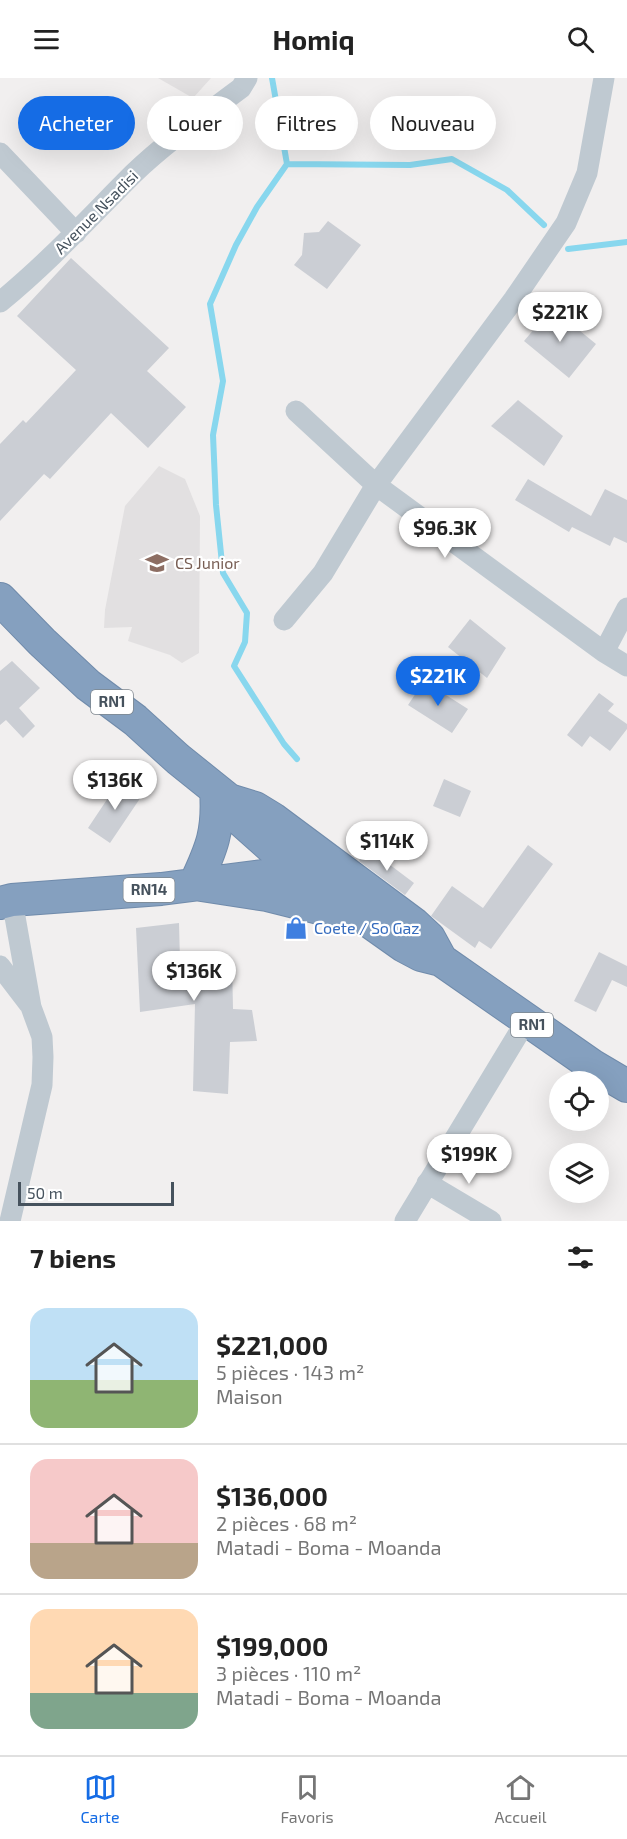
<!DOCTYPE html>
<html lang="fr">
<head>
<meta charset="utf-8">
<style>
	body { margin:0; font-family:"Exo 2",sans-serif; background:#f2f2f2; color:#222; height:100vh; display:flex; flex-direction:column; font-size:22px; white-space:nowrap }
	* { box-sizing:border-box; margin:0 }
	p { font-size:20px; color:#767676 }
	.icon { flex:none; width:33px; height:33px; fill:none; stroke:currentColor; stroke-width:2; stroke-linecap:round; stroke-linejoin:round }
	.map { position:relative; height:1143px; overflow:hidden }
	.details { display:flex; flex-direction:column; background:#fff; flex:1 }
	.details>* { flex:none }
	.hud { position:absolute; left:18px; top:18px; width:591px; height:54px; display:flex; gap:12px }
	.tools { position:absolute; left:549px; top:993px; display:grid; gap:12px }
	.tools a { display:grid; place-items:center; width:60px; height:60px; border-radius:50%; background:#fff; box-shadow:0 6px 24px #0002; font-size:30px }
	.scale { position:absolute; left:18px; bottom:15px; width:156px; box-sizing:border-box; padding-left:6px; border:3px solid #46525d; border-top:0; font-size:16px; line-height:21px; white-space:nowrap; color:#46525d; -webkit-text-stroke:4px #fff; paint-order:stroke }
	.price { position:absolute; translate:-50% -51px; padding:0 14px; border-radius:21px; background:#fff; color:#222; font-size:20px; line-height:39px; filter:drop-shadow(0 2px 3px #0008) }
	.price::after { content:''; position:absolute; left:50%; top:36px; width:18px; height:14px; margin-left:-9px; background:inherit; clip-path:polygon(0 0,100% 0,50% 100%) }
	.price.on { background:#156ce5; color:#fff }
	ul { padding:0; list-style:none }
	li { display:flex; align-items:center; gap:18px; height:150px; padding:0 30px }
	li+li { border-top:2px solid #e0e0e0 }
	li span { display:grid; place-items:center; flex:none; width:168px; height:120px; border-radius:18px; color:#555 }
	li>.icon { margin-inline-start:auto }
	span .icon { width:72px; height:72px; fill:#fffc; stroke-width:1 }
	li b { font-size:26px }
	h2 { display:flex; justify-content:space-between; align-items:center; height:72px; padding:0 30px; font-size:26px }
	.chip { padding:0 21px; border-radius:27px; background:#fff; box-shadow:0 6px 24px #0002; font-size:21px; line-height:54px }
	.chip.on { background:#156ce5; color:#fff }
	header { display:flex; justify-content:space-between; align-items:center; height:78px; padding:0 30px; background:#fff; font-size:27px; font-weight:700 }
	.menu { display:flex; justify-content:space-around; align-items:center; height:84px; border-top:2px solid #e0e0e0; background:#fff; font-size:16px; color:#767676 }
	.menu a { display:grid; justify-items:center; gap:3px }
	.menu .on { color:#156ce5 }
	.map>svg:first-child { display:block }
</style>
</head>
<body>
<header><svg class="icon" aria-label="menu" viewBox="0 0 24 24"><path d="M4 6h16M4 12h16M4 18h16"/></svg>Homiq<svg class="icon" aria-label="search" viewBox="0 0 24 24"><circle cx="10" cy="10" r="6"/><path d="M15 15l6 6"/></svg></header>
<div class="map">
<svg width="627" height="1143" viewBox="0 0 627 1143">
	<rect width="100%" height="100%" fill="#f1efef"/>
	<path fill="#e2e0e1" d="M158,0h53l-18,20z
		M159,388l26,13 15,37 -1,137 -17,10 -12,-8 -42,-14 4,-14 -28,1 1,-18 20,-104z"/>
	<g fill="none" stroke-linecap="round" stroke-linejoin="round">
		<path stroke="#88d7ee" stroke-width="6" d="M272,0l15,86
			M568,171l59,-7
			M297,681l-13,-15 -50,-78 11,-24 2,-29 -24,-40 -7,-68 -3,-70 10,-54 -13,-77 26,-59 21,-38 30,-43 123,1 42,-6 55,31 37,35"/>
	</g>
	<path fill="#cbced4" d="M328,143l33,24 -34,44 -33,-24 8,-10 2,-22 15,-1z
		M71,180l98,90 -22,23 39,36 -38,41 -37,-35 -61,66 -6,-5 -44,47v-77l23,-24 3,3 50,-53 -59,-54z
		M552,230l44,36 -27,34 -45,-37z
		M518,322l45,36 -19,30 -53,-40z
		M528,401l63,37 14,-27 22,11v43l-13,-6 -4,9 -38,-19 -3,5 -54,-32z
		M470,541l36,29 -19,30 -39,-31z
		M12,583l28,27 -21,20 16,18 -12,12 -17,-18 -6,5v-54z
		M424,603l44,28 -16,24 -44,-28z
		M599,615l15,11 -6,7 19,13v5l-17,22 -20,-15 -8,11 -15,-12z
		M444,701l27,12 -11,26 -27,-11z
		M120,702l23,14 -33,49 -22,-15z
		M528,767l25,19 -62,85 -12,-8 -4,7 -44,-32 21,-30 31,22z
		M369,771l45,34 -9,12 -46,-34z
		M179,845l1,38h52l1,48 19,1 5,31 -27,1 -2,52 -35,-3 2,-87 -55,8 -4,-84z
		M599,874l28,14v21l-15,-7 -16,32 -22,-11z"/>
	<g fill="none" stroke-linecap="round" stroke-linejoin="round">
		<g stroke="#708bab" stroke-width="34">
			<path id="highway" d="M0,521l42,43 46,43 47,35 43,39 51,41 26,8 18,11 141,105 15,14 12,22
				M216,712c3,41 -4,58 -21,94l72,11 80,20
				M229,722l13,21 56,50 106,75 17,9 20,5 152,106 34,20
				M0,825l12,-3 149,-11 148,-19"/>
		</g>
		<path stroke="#bfc9d1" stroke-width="21" d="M0,75l76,80
			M0,224c48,-39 89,-84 133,-128 32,-31 72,-59 108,-86l6,-10
			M296,333l80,74 228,167 23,14
			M284,542l39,-47 53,-88 138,-186 52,-76 21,-50 17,-95
			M604,574l23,-44
			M0,888l29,38
			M427,1105l64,38
			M10,1143l32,-136 1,-28 -1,-20 -11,-30 -19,-107
			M405,1143l121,-200"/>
		<use href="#highway" stroke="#85a0bf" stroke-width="32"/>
	</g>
	<defs>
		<g id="school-bare" transform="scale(1.8)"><path d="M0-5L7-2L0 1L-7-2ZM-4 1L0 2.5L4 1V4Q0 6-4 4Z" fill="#8d6e63" stroke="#fff" stroke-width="2.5" paint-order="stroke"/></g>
		<g id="shop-bare" transform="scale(1.8)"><path d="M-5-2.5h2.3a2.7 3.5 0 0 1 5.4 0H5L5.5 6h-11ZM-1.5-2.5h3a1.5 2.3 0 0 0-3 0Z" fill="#3f7fe0" stroke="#fff" stroke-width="2.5" paint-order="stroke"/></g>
	</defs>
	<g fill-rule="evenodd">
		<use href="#school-bare" x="157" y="485"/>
		<use href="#shop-bare" x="296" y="850"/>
	</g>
	<g text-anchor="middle" stroke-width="4.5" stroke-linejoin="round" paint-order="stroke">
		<g fill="#fff" stroke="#7e868e" stroke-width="1.5">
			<rect x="91" y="612" width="42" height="24" rx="4.5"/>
			<rect x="123.5" y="800" width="51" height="24" rx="4.5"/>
			<rect x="511" y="935" width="42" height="24" rx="4.5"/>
		</g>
		<g font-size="15" font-weight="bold" fill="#46525d">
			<text x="112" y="629">RN1</text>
			<text x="149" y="817">RN14</text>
			<text x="532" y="952">RN1</text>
		</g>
		<g font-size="16" fill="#46525d" stroke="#fff">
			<text transform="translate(96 134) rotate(-45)" y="6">Avenue Nsadisi</text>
		</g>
		<g font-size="16" fill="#785e54" stroke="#fff" text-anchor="start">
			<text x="175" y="491">CS Junior</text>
		</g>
		<g font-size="16" fill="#366cbe" stroke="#fff" text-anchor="start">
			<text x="314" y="856">Coete / So Gaz</text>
		</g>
	</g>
</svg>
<div class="tools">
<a><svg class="icon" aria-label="locate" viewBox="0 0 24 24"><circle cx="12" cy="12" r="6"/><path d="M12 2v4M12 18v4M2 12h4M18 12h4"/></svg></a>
<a><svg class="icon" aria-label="layers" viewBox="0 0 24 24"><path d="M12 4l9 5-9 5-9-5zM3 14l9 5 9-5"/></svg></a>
</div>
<div class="scale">50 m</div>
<b class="price" style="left:560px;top:265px">$221K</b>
<b class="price" style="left:445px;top:481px">$96.3K</b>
<b class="price on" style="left:438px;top:629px">$221K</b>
<b class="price" style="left:115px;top:733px">$136K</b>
<b class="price" style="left:387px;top:794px">$114K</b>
<b class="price" style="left:194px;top:924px">$136K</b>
<b class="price" style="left:469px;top:1107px">$199K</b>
<div class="hud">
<a class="chip on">Acheter</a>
<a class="chip">Louer</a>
<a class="chip">Filtres</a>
<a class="chip">Nouveau</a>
</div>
</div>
<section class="details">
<h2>7 biens<svg class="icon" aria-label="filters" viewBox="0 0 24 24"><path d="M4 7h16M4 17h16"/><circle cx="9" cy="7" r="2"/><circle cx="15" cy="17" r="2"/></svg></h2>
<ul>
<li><span style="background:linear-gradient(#bfe0f5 60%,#8fb573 0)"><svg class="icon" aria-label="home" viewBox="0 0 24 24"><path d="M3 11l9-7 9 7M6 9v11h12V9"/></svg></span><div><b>$221,000</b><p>5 pièces · 143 m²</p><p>Maison</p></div></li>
<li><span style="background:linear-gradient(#f6c9c9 70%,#b9a48a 0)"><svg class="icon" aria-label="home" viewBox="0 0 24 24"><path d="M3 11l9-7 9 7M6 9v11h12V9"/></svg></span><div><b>$136,000</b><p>2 pièces · 68 m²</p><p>Matadi - Boma - Moanda</p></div></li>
<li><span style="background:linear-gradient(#ffd9b3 70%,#7fa58c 0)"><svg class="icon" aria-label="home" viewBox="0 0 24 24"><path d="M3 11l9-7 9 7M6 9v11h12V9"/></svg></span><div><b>$199,000</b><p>3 pièces · 110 m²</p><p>Matadi - Boma - Moanda</p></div></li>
</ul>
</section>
<nav class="menu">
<a class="on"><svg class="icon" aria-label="map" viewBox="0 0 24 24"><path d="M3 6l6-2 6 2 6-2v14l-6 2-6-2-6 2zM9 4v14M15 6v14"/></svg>Carte</a>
<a><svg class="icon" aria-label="saved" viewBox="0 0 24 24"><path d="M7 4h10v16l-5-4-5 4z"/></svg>Favoris</a>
<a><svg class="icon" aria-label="home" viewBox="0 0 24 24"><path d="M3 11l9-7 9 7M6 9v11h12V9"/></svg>Accueil</a>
</nav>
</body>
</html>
